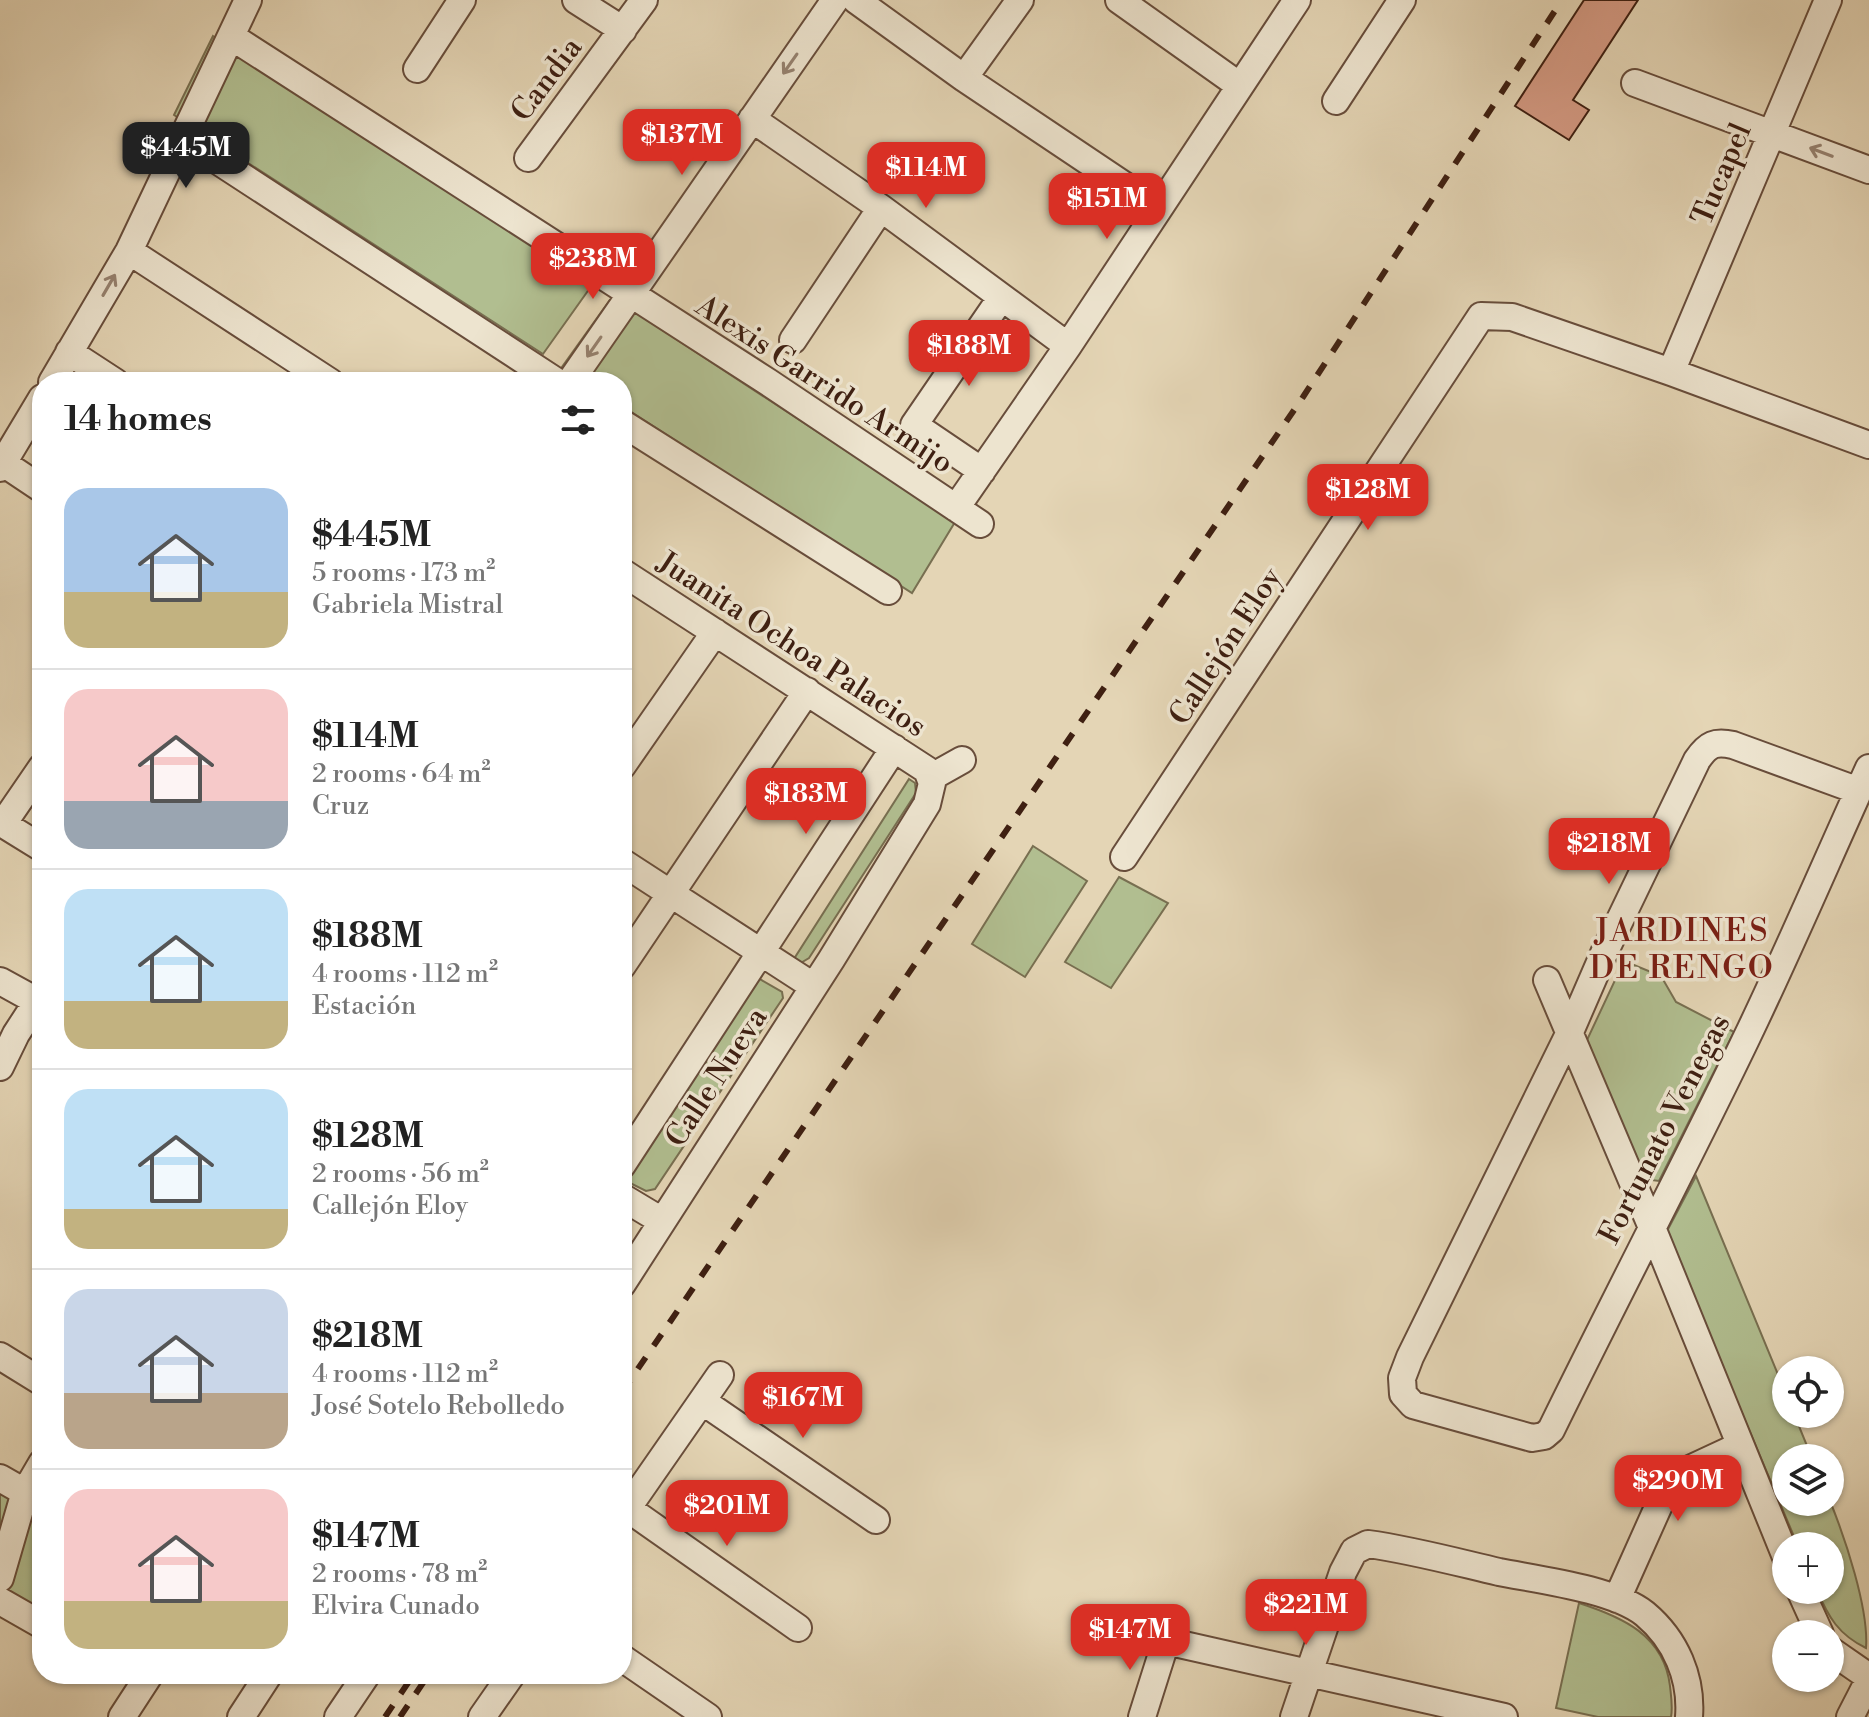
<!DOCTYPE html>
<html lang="en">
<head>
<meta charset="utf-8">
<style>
	body { margin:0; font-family:"Libre Bodoni",serif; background:#f2f2f2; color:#222; height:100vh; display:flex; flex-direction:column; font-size:30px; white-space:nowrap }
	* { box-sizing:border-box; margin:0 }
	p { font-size:26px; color:#767676 }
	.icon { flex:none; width:44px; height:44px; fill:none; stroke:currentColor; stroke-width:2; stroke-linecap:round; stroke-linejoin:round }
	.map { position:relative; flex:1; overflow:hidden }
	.sheet { position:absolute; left:32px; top:372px; width:600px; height:1312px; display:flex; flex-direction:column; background:#fff; border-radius:32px; box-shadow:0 2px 6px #0004 }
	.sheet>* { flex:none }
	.buttons { position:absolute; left:1772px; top:1356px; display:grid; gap:16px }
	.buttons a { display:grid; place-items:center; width:72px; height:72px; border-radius:50%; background:#fff; box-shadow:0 2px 6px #0004; font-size:40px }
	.price { position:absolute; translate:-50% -68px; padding:0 18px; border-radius:16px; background:#d93025; color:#fff; font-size:26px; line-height:52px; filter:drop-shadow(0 2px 4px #0008) }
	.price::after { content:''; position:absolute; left:50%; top:48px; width:24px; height:18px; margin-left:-12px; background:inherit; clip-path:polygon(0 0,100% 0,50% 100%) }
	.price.on { background:#222; color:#fff }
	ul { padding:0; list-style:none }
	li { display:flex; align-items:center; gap:24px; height:200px; padding:0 32px }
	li+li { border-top:2px solid #e0e0e0 }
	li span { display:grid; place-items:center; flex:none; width:224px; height:160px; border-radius:24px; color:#555 }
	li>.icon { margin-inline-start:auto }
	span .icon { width:96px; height:96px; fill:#fffc; stroke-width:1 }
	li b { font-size:34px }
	h2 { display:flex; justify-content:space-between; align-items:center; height:96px; padding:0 32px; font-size:34px }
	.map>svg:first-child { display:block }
</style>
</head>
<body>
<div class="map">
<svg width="1869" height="1717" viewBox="0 0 1869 1717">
	<rect width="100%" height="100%" fill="#e4d5b5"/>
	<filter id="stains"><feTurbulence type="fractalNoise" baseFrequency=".0025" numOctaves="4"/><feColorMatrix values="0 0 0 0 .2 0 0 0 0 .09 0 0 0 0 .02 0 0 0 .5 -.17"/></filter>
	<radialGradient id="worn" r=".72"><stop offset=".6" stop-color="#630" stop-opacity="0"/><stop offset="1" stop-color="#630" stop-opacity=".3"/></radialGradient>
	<path fill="#b1be90" stroke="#786f51" stroke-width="2" d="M213,36l384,242 -54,76 -369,-239z
		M612,297l343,225 -43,71 -290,-187v-24h-37l-23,-15z
		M909,779l6,4 1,10 -107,165 -10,6 -7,-2z
		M1033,846l54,35 -62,96 -53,-33z
		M1119,877l49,26 -57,85 -46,-26z
		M1624,961l37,15 15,26 58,30 -75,149 -15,-2 -57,-139z
		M758,978l24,14 1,6 -128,191 -9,2 -22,-11z
		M1696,1176l90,218v20h8l18,44h-26v44l44,-1c15,37 39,108 36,147 -27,-13 -38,-31 -49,-58h13v-44h-32l-132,-313z
		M0,1493l42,26v96l-42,-25z
		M1579,1603c43,14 85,32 91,83 1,10 3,21 1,31h-73l-42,-9z"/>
	<path fill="#d39982" stroke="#3f2012" stroke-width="2" d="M1584,0h54l-65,100 16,10 -20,30 -54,-34z"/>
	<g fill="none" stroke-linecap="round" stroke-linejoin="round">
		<g stroke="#684d3b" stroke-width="30">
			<path id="minor" d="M576,0l47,30
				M856,0l108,78 194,130
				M1119,0l121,86
				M232,37l536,345 212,142
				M417,69l45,-69
				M964,78l56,-78
				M1635,83l234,87
				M1336,101l66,-101
				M752,119l129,89 187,138
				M183,138l374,244
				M528,158l116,-158
				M129,251l201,131
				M793,340l88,-132
				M69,352l46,30
				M1671,372l157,-372
				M52,382l77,-131 119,-251
				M570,382l265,-382
				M622,423l266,168
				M3,463l39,26
				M0,468l42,-70
				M982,471l-68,-46 87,-127
				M956,508l112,-162 229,-346
				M622,572l305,198 5,13 -5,21 -96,156 -209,324
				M622,766l93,-134
				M930,778l32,-18
				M1859,791l-126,-46c-18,-4 -25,-1 -36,15l-92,191 -36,83 -159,323 -8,21 1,16 10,11 119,33 12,-2 7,-6c64,-131 132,-260 195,-391 43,-89 82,-181 123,-271
				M0,822l42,26
				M3,824l39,-57
				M1124,857l357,-541 31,1 159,55 198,73
				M622,862l191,124
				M622,966l185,-275
				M1547,980l106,250 133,327
				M0,981l42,23
				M0,1067l16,-33 26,-40
				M622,1165l272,-417
				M622,1197l40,24
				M0,1356l42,26
				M702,1401l174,119
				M0,1478l42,24
				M627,1508l171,120
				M622,1516l98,-141
				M0,1578l25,-86 17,-29
				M1800,1590l20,44
				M1617,1599l51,-114 13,-12 58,-27
				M0,1601l42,24
				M1098,1623l68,18 338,76
				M1830,1650l39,27
				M622,1658l86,59
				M122,1717l28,-43
				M241,1717l28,-43
				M338,1717l29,-43
				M482,1717l30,-43
				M1142,1717l24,-76
				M1294,1717l49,-145 11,-21 14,-7c44,6 88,18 131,28 41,8 115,17 146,42 31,26 47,64 44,103
				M1850,1717l19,-37"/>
		</g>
		<use href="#minor" stroke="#ede4cf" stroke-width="26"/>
		<path stroke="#3f2012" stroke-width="6" stroke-dasharray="14 14" stroke-linecap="butt" d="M622,1392l681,-995 259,-397
			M385,1717l29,-43
			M400,1717l29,-43"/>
	</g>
	<defs><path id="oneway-shaft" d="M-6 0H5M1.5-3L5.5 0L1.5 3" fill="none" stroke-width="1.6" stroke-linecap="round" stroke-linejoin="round" transform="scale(2)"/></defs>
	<g stroke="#968270">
		<use href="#oneway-shaft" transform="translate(790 64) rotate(125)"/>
		<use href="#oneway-shaft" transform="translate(1821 152) rotate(-159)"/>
		<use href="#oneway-shaft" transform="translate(109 285) rotate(-60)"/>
		<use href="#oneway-shaft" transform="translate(594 347) rotate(125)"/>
	</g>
	<g text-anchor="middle" stroke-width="7" stroke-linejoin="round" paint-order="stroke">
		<g font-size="30" fill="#3f2012" stroke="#ede4cf">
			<text transform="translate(546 79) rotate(-53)" y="10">Candia</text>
			<text transform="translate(1721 174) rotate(-67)" y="10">Tucapel</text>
			<text transform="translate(825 384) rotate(33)" y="10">Alexis Garrido Armijo</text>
			<text transform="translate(792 644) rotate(33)" y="10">Juanita Ochoa Palacios</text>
			<text transform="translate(1225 646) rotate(-57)" y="10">Callejón Eloy</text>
			<text transform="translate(716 1077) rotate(-57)" y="10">Calle Nueva</text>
			<text transform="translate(1664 1129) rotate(-63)" y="10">Fortunato Venegas</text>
		</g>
		<g font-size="32" letter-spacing="2" fill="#7a1f14" stroke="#ede4cf">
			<text x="1682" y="941">JARDINES<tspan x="1682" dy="37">DE RENGO</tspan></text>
		</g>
	</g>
	<rect width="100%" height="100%" filter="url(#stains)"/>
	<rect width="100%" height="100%" fill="url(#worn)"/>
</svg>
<div class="buttons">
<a><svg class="icon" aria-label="locate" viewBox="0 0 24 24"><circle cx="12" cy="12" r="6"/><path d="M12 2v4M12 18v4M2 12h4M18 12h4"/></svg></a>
<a><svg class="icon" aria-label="layers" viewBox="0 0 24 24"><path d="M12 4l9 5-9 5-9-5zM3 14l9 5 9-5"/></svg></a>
<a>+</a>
<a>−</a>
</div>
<b class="price" style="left:682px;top:177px">$137M</b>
<b class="price on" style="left:186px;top:190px">$445M</b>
<b class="price" style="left:926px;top:210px">$114M</b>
<b class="price" style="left:1107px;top:241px">$151M</b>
<b class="price" style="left:593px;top:301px">$238M</b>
<b class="price" style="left:969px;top:388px">$188M</b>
<b class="price" style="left:1368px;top:532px">$128M</b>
<b class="price" style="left:806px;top:836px">$183M</b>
<b class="price" style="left:1609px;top:886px">$218M</b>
<b class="price" style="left:803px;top:1440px">$167M</b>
<b class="price" style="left:1678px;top:1523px">$290M</b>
<b class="price" style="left:727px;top:1548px">$201M</b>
<b class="price" style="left:1306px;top:1647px">$221M</b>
<b class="price" style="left:1130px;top:1672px">$147M</b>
<section class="sheet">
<h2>14 homes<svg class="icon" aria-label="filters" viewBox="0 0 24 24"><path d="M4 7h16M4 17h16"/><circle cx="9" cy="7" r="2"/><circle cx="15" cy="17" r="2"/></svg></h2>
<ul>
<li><span style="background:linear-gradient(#a9c7e8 65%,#c2b280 0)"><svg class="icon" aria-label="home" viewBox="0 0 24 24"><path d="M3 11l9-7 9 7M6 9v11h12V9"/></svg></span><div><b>$445M</b><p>5 rooms · 173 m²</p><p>Gabriela Mistral</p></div></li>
<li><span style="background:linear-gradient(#f6c9c9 70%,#9aa5b1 0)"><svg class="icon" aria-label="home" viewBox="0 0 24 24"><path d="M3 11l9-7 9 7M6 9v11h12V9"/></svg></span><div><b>$114M</b><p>2 rooms · 64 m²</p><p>Cruz</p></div></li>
<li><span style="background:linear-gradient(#bfe0f5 70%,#c2b280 0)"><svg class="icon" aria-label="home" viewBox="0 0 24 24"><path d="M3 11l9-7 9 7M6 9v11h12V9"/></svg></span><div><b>$188M</b><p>4 rooms · 112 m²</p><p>Estación</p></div></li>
<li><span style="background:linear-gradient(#bfe0f5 75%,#c2b280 0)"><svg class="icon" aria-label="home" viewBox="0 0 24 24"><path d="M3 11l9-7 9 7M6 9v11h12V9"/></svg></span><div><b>$128M</b><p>2 rooms · 56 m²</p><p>Callejón Eloy</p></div></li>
<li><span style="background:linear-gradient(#c9d6e8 65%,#b9a48a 0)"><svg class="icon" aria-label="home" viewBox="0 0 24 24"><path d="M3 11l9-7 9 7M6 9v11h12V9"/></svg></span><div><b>$218M</b><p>4 rooms · 112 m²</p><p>José Sotelo Rebolledo</p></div></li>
<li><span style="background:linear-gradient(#f6c9c9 70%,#c2b280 0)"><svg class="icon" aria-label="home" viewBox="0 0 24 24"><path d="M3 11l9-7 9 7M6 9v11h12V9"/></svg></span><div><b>$147M</b><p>2 rooms · 78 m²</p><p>Elvira Cunado</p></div></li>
</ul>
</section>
</div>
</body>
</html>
